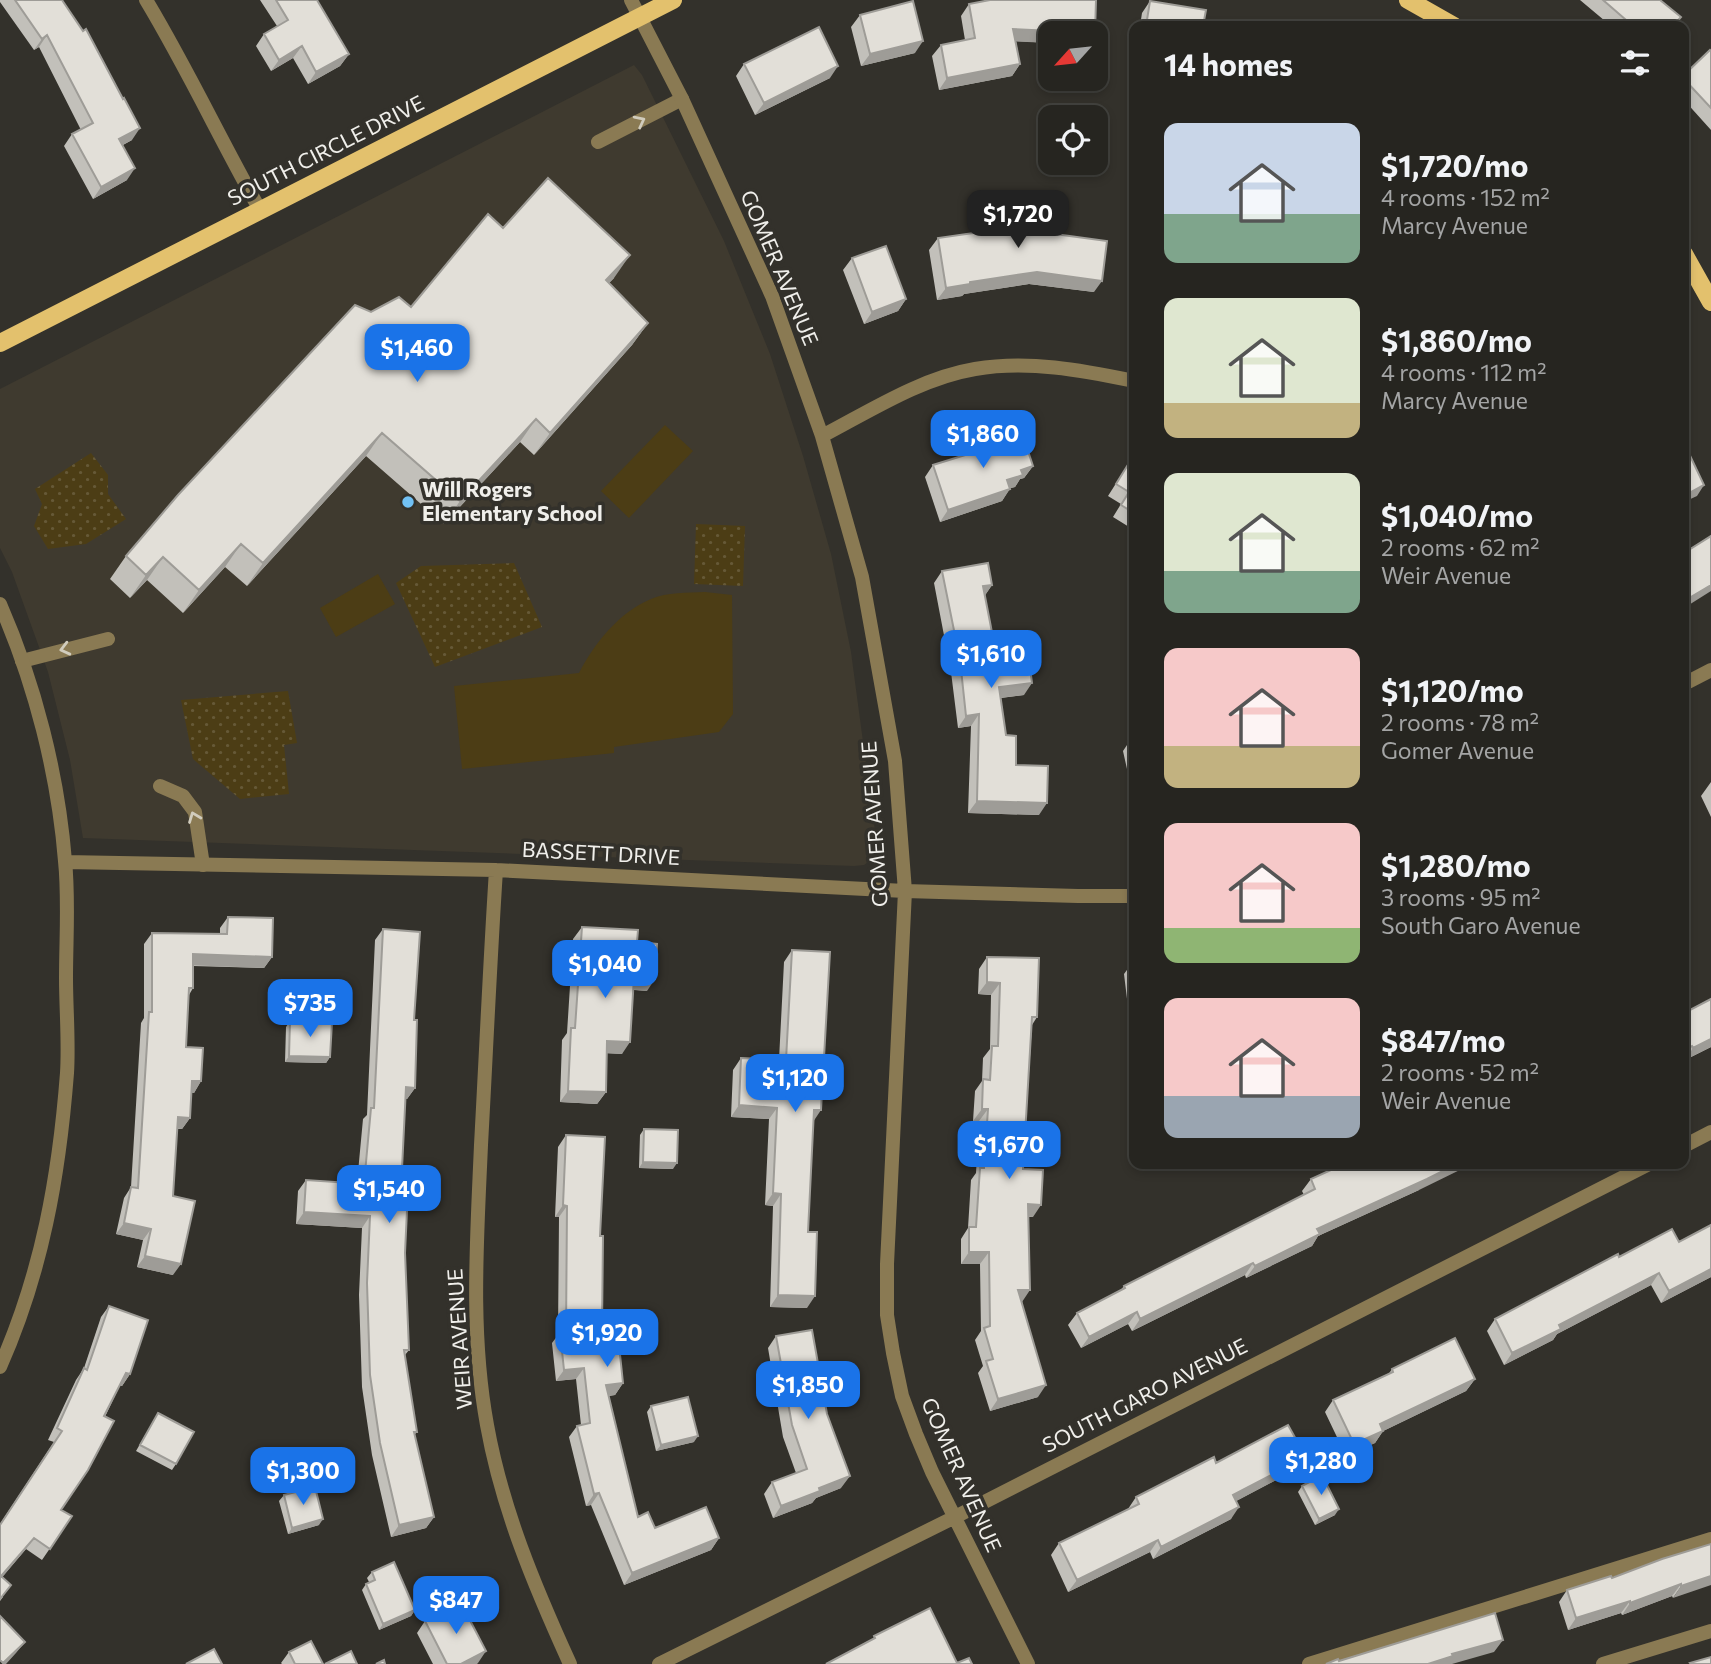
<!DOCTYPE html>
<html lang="en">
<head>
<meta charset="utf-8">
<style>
	body { margin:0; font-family:Commissioner,sans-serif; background:#32312d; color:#f1f3f6; height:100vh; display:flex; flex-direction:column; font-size:26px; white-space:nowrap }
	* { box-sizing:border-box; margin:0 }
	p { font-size:23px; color:#a4a5a5 }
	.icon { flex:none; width:38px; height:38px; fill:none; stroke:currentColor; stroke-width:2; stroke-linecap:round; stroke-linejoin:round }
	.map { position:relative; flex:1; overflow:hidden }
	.details { position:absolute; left:1129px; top:21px; width:560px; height:1148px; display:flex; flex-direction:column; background:#262520; border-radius:14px; box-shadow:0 4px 10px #0003,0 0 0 2px #42423e }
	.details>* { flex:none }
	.needle { width:46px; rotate:243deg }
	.controls { position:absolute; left:1038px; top:21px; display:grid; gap:14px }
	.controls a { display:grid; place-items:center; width:70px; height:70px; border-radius:14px; background:#262520; box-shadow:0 4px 10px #0003,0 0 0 2px #42423e; font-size:35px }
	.price { position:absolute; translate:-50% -60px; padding:0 16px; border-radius:14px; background:#1a73e8; color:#fff; font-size:23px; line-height:46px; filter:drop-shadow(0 2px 4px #0008) }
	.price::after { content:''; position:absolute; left:50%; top:42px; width:21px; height:16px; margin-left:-10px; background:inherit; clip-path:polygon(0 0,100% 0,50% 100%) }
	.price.on { background:#222; color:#fff }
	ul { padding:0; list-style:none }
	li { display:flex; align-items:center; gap:21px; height:175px; padding:0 35px }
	li span { display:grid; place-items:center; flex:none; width:196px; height:140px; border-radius:14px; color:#555 }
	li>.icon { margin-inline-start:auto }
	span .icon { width:84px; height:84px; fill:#fffc; stroke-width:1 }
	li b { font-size:30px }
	h2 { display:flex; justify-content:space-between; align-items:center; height:84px; padding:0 35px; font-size:30px }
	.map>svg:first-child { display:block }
</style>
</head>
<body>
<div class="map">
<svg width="1711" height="1664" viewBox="0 0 1711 1664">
	<defs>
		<pattern id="park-dots" width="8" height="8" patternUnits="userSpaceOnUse" patternTransform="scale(1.75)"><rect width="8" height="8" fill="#4c3d15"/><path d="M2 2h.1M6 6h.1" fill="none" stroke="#665937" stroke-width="1.8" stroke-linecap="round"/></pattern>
	</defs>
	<rect width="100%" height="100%" fill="#33312b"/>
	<path fill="#3f3a2f" d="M634,65l8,10 82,166 46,113 33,102 28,98 20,98 26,194 -5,13 -8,6 -10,1 -771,-28 -13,-78 -22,-88 -36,-100 -12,-24v-159z"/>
	<path fill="#4c3d15" d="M665,425l28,26 -64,67 -28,-27z
		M378,574l17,30 -59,33 -16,-29z
		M705,592l27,3 1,119 -14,18 -105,15v6l-152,16 -8,-83 125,-13c15,-29 40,-61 72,-74 16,-7 37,-6 54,-7z"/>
	<path fill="url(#park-dots)" d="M91,453l17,22v19l18,25 -40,25 -38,5 -14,-23 8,-22 -7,-15z
		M696,524l49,2 -2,60 -49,-2z
		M514,563l28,64 -107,40 -39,-84 25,-17z
		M288,691l9,52 -13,2 5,49 -49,5 -47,-40 -12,-59z"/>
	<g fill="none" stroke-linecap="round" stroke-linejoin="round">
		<path stroke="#8a7a53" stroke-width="14" d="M598,142l84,-43
			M22,661l86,-22
			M160,786l23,10 12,16 8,53"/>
		<path stroke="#8a7a53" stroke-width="14" d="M146,0c41,68 75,141 114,210
			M631,0l51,99 90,197 50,140 40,141 33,184 10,130 -18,373v51l6,38 9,43 14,38 16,38 96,192
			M822,436c48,-25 99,-58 153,-67 53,-9 106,1 159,12
			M0,604c35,80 58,170 65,257 4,38 1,78 1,117 0,31 3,64 1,95 -8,104 -25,199 -67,294
			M1684,684l27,-14
			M65,862l431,8 409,21 173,5h56
			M496,870c-6,92 -10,184 -15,275 -4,94 -11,187 6,280 15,84 48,162 83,239
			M1684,1146l27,-14
			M659,1664l296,-147 694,-353
			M1309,1664l402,-125
			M1603,1664l108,-33"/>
		<path stroke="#e3c16d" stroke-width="18" d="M1408,0l46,26
			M1684,254l27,48
			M0,343l673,-343"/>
	</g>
	<path fill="#c2c0ba" d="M0,0h62l70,140 -9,5 4,35 -34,19 -29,-53 8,-12 9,-4 -42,-83 -5,3 -34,-48z
		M260,0h57l32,54 -9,12 -32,18 -15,-26 -22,13 -15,-25 8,-12 13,-8z
		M1580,0h80l14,26h-63z
		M1150,1l53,25h-63l2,-13z
		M969,4l81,29v10l-34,-2 4,23 -8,12 -73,14 -7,-34 9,-11 24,-5 -4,-24z
		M860,15l55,38 -54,13 -10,-39z
		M1711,51v79l-27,-30v-25z
		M744,64l86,14 -75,37 -19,-39z
		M984,203l49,28 61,61 -65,-8 -65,10 -2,2 -25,4 -8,-50 9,-12 40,-6 -2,-17z
		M503,228l111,50 -5,5 39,40 -16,22 -98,110 -14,-13 -76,82 -78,-68 -119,130 -22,-19 -42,46 -36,-33 -17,18 -20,-19 16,-23 245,-244 40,-5z
		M852,258l54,41 -8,12 -34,13 -21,-54z
		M977,445l56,21 -9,12 -4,1 -5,8 -5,1 -8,13 -62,21 -15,-45 8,-12 39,-12z
		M1134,455v75l-21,-13 8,-13 -13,-8z
		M942,571l50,14 -7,10 10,53 29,47 -23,3 5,37 10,30 23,50 -71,-2 3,-87 -13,2 -7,-56 -17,-89z
		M1134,738v48l-3,1 -8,-36 8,-12z
		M1711,782v35l-10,-21z
		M228,917l44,40 -8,11 -71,-2v22l-4,7 -3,52 15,34 -7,12 -3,-1 -1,26 -8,11h-5l-4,67v79l-36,-8 6,-27 -27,-6 8,-36 7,-11 10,-164 3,-5v-74l8,-11 68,1v-6z
		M582,927l55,15 10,49 -13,-1 -12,64 -15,-1 -1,39 -9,12 -37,-2 2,-62 5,-7 6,-94z
		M383,929l31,91 1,68 -8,11h-2l-4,90 8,161 -4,5 12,77 -3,3 20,82 -8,11 -35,9 -19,-82 -10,-68 -3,-92 3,-67 -66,-4 2,-33 8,-11 51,3 6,-64 4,-4 8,-175z
		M792,950l21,172 -5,110 -1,76 -37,-1 3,-101 -8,-1 4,-86 -38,-2 2,-47 8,-12 38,2 5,-98z
		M987,957l50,60 -5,8 -9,144 10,48h-5l-6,84 16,96 -48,14 -12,-38 5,-7 -8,-26 6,-9 -1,-67h-19v-25l7,-11 3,-48 5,-7 3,-52h-6l2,-30 7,-10 1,-23 7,-9 1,-54 -13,-1 1,-25z
		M1134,962v70h-3l-7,-58 8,-11z
		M1684,1013l27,34 -26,13 -1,-2z
		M290,1021l40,36 -4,6 -41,-1 1,-35z
		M644,1129l29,40 -34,-1 1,-33z
		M566,1135l34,101 2,92 21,55 -8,12 -6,1 29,121 17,11 64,10 -8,12 -87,35 -33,-80 -5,1 -17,-69 8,-11 4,-1 -5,-46 -20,2 -4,-38 6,-8 1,-118h-4l3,-70z
		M1311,1179l108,11 -101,46 -6,10 -66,32 -1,-3 -113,56 -4,-7 -47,24 -13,-23 9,-12 43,-22 4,-5 180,-91 -2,-4z
		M1679,1242l32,35 -50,26 -10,-18 -94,49 -4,6 -49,25 -17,-34 8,-12 124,-62z
		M109,1306l21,68 -8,12 -2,-1 -59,125 11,6 -30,44 -16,-11 -24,28 1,20 -3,4v-77l54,-82 -6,-2 28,-60 8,-12 17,-51z
		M776,1336l51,78 14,74 -25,10 -4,5 -39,15 -9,-24 8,-12 24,-9 -13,-36 -15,-89z
		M1392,1369l83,10 -9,12 -83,40 -8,12 -29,13 -21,-44 8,-12 55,-25z
		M651,1406l43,36 -38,9 -9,-39z
		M158,1413l18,51 -4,6 -36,-19z
		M1216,1463l81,6 -61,32 -5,18 -78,40 -3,-7 -82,40 -17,-37 8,-12 69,-34 8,-12z
		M1302,1486l33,29 -20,10 -17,-33z
		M284,1495l35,30 -31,9 -9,-33z
		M1711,1544l-38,54 -1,-2 -50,19 -1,-2 -53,17 -9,-28 8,-12 45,-12z
		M372,1572l43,38 -4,6 -32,14 -17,-40 4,-6 3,-2 -2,-4z
		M425,1621l53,42 -2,1h-43l-16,-31z
		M289,1652l34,12h-41l-1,-1z"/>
	<path fill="#9e9c97" d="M1013,29l81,4h-44v10l-45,-2z
		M47,35l-8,12 -5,3 8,-11z
		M923,41l-8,12 -54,13 9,-12z
		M302,46l-9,12 -22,13 8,-11z
		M349,54l-9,12 -32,18 8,-12z
		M1020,64l-8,12 -73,14 8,-12z
		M838,66l-8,12 -75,37 9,-12z
		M140,128l-8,12 -21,11 8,-12z
		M135,168l-8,12 -34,19 8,-12z
		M630,255l-16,23 -24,24 16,-22z
		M1037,272l65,9 -8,11 -65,-8 -65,10 -2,2 -25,4 9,-12 24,-6z
		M906,299l-8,12 -34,13 8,-12z
		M648,323l-16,22 -98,110 16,-22z
		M536,419l-16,23 -76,82 16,-23z
		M382,433l-16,23 -119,130 16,-23z
		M1033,466l-9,12 -4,1 -5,8 -17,5 9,-12 14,-10z
		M1704,485l-7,11 -13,6v-6z
		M1010,489l-8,12 -62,21 8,-12z
		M241,544l-16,23 -42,46 16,-23z
		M163,557l-16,23 -17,18 16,-23z
		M992,585l-8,12 -1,-11z
		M1711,585v6l-27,17v-7z
		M1032,683l-8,12 -33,4 8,-12z
		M979,714l-8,12 -13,2 8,-12z
		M977,801l70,2 -8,12 -71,-2z
		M193,954l79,3 -8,11 -79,-3z
		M634,977l21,2 -8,12 -21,-2z
		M987,982l13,1 -9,12 -13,-1z
		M1711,1039v8l-26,13 8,-12z
		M607,1041l23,1 -8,12 -23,-1z
		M1692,1046l-8,12v-8z
		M289,1056l41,1 -4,6 -41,-1z
		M192,1081h9l-7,12 -10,-1z
		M406,1087l9,1 -8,11h-9z
		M568,1091l38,1 -9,12 -37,-2z
		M739,1105l38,3 -8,11 -38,-2z
		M982,1109h6l-9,12h-6z
		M814,1110h7l-8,12z
		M178,1117l12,1 -8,11 -12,-1z
		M643,1162l34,1 -4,6 -34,-1z
		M1457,1164h15l-53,26 -101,46 -6,10 -66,32 9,-12 62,-37z
		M773,1193l8,1 -8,12 -8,-1z
		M1028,1204l13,1 -8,12 -13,-1z
		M563,1205l4,1 -8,11h-4z
		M304,1212l66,4 -8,12 -66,-4z
		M124,1223l27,6 -8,11 -27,-6z
		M969,1252h20l-9,12h-19z
		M145,1256l36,8 -8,11 -36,-8z
		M1253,1263l-8,12 -113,56 8,-12z
		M1711,1269v8l-50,26 8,-12z
		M1659,1273l-8,12 -94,49 -4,6 -49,25 8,-12 47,-28z
		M1018,1290h12l-8,12z
		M778,1295l37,1 -8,12 -37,-1z
		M1137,1312l-9,12 -47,24 8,-11z
		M584,1368l-8,11 -20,2 8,-11z
		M126,1373l4,1 -8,12 -4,-1z
		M1475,1379l-9,12 -93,45 10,-5 -8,12 -29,13 8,-12 26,-20z
		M623,1383l-8,12 -17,2 8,-12z
		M1046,1385l-8,12 -48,14 8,-12z
		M698,1436l-4,6 -38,9 5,-6z
		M1306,1457l-9,12 -72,38 8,-12z
		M850,1476l-9,12 -25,10 -4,5 -39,15 8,-12 38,-18z
		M599,1493l-8,12 -5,1 8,-12z
		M1239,1507l-8,12 -78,40 8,-12z
		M1339,1509l-4,6 -20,10 4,-6z
		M434,1517l-8,11 -35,9 8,-12z
		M323,1519l-4,6 -31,9 4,-6z
		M34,1538l-8,11 -26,31v-2z
		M719,1538l-8,12 -87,35 8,-12z
		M1158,1540l-8,12 -82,40 9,-12z
		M1711,1576v9l-38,13 8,-12z
		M1681,1584l-9,12 -50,19 8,-12z
		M1630,1601l-9,12 -53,17 8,-12z
		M415,1610l-4,6 -32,14 4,-6z
		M1503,1640l-9,12 -42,12h-24l24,-10z
		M25,1642l-9,11 -10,11h-4z
		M486,1651l-8,12 -2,1h-15z"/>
	<path fill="#e2dfd8" stroke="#9e9c97" stroke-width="2" d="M15,0h47l21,31 3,-2 37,70 1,-1 16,30 -21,11 16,29 -34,19 -29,-53 21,-11 -46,-88 -5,4z
		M276,0h41l32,54 -33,18 -14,-26 -23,14 -15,-26 24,-14z
		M990,0h106l-1,33 -82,-4 7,35 -73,14 -6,-33 34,-7 -6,-34z
		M1603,0h57l21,17 -8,9h-40z
		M913,1l10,40 -53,13 -10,-39z
		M1150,1l56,9 -3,16h-57z
		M819,27l19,39 -74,37 -20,-39z
		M1710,50l1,1v57l-27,-29v-4z
		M548,178l82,77 -24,25 42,43 -98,110 -14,-14 -76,82 -78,-68 -119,130 -22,-19 -42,46 -36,-33 -17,18 -20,-19 52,-61 177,-190 16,7 28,-15 12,10 77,-93 15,14z
		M1027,197l6,34 74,10 -5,40 -65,-9 -67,10v2l-24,4 -8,-50 50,-7 -4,-28z
		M886,246l20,53 -34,13 -20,-54z
		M1021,430l12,36 -12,4 2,5 -16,5 3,9 -62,21 -15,-45 45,-14 -1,-6z
		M1684,443l20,42 -20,11z
		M1134,455v58l-13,-8 8,-13 -13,-8z
		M1711,536v49l-27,16v-48z
		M988,563l4,22 -9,1 12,62 23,-3 10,7 4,31 -33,4 7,48 10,1v29l32,1 -1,37 -70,-2 2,-87 -13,2 -6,-56 -18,-89z
		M1134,738v14l-3,-13z
		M1684,794l4,9 -4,3z
		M228,917l45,1 -1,39 -79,-3v34h-4l-3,59 17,1 -2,33h-9l-2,37 -12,-1 -5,79 22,5 -14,63 -36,-8 6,-27 -27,-6 7,-36 7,1 11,-176h3v-79l75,1z
		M582,927l56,3 -1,12 20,2 -2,35 -21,-2 -4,65 -23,-1 -1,51 -38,-1 3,-63h4z
		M383,929l37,3 -6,88h3l-2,68 -9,-1 -5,102h7l-3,64 4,97h-5l13,82h-3l20,85 -35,8 -19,-82 -10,-68 -3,-92 3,-67 -66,-4 2,-32 58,4 7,-76h3z
		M792,950l38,2 -9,158h-7l-6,122h9l-2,64 -37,-1 3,-101 -8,-1 4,-85 -38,-3 2,-47 45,2z
		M987,957l52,1 -2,59h-5l-9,152 20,1 -2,35 -13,-1 2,86h-12l28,95 -48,14 -12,-38 7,-2 -9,-31 6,-2 -1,-74h-20v-25h7l4,-59h4l4,-59h-6l1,-30 7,1 2,-34h6l2,-63 -13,-1z
		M1711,999v40l-18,9 -1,-2 -8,4v-37z
		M290,1021l42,1 -2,35 -41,-1z
		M644,1129l34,1 -1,33 -34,-1z
		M566,1135l39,2 -5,99h3l-1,92 15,-2 6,57 -17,2 32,132 10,-5 7,16 51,-21 13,31 -87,35 -33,-80 -5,1 -17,-68 13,-3 -6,-55 -20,2 -4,-38 6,-1 1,-125 -4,-1z
		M1344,1164h113l-30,15 -110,50 3,5 -65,32 -2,-3 -113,56 -3,-7 -48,25 -12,-24 48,-25 -1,-2 191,-97 -4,-10z
		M1711,1225v44l-42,22 -10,-18 -100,52 2,4 -49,24 -17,-34 123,-65 1,3 53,-28 7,13z
		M109,1306l39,14 -18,54 -4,-1 -22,43 10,5 -26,49 -27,40 11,6 -22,33 -16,-11 -33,38 10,9 -11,14v-74l62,-94 -5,-3 27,-60 3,2z
		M812,1330l15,84 23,62 -31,12 1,3 -39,15 -9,-24 35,-13 -15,-44 -16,-89z
		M1455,1338l20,41 -95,45 3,7 -29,13 -21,-44 60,-28 -1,-3z
		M688,1397l10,39 -37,9 -10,-39z
		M158,1413l36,19 -18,32 -36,-19z
		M1288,1425l18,32 -73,38 6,12 -78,40 -3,-7 -81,40 -18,-37 80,-39 -3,-7 78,-40 2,6z
		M1322,1475l17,34 -20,10 -17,-33z
		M315,1487l8,32 -31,9 -8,-33z
		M1711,1544v32l-30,10v-2l-51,19v-2l-54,17 -9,-28 44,-14 1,2 50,-19z
		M394,1562l21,48 -32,14 -17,-40 9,-4 -3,-8z
		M461,1603l25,48 -25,13h-14l-22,-43z
		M930,1608l27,55 12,-5 3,6h-146l49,-26 -1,-2z
		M1495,1613l8,27 -51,14 1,2 -25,8h-102l12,-5 1,2z
		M0,1616l25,26 -22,21 -3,-3z
		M311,1641l12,23h-28l-6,-12z
		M214,1649l8,15h-36z
		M351,1651l6,13h-32z
		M1711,1657v7h-20l-1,-1z
		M384,1660l1,4h-9z"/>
	<defs><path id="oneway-chevron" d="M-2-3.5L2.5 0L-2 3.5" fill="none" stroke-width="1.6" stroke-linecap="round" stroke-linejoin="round" transform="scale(1.75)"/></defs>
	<g stroke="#d1ccbd">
		<use href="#oneway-chevron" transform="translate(640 121) rotate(-27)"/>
		<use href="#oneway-chevron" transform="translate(65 649) rotate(166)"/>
		<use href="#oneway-chevron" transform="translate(194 817) rotate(-111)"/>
	</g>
	<circle fill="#71c1f5" stroke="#33312b" stroke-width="2.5" cx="408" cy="502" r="7"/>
	<g text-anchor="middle" stroke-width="7" stroke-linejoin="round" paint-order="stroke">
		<g font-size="21" fill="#f0efeb" stroke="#33312b">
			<text transform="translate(326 151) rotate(-27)" y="7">SOUTH CIRCLE DRIVE</text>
			<text transform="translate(779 268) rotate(67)" y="7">GOMER AVENUE</text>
			<text transform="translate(875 824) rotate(-94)" y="7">GOMER AVENUE</text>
			<text transform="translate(601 854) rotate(3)" y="7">BASSETT DRIVE</text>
			<text transform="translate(460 1339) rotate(-94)" y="7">WEIR AVENUE</text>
			<text transform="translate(1145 1396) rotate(-27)" y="7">SOUTH GARO AVENUE</text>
			<text transform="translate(961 1475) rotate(66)" y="7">GOMER AVENUE</text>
		</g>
		<g font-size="21" font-weight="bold" fill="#f0efeb" stroke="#33312b" text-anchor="start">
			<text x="422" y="497">Will Rogers<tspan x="422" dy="24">Elementary School</tspan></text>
		</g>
	</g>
</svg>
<div class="controls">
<a><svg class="needle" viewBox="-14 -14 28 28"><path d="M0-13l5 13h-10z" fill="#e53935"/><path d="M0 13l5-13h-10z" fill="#a4a5a5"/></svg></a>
<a><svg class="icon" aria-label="locate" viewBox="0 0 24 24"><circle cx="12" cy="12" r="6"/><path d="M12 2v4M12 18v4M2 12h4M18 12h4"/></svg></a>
</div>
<b class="price on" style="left:1018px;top:250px">$1,720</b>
<b class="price" style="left:417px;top:384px">$1,460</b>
<b class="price" style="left:983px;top:470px">$1,860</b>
<b class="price" style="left:991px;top:690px">$1,610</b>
<b class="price" style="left:605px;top:1000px">$1,040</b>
<b class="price" style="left:310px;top:1039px">$735</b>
<b class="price" style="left:795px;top:1114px">$1,120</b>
<b class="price" style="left:1009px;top:1181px">$1,670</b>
<b class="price" style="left:389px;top:1225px">$1,540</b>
<b class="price" style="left:607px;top:1369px">$1,920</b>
<b class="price" style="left:808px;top:1421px">$1,850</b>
<b class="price" style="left:1321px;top:1497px">$1,280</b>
<b class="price" style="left:303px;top:1507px">$1,300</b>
<b class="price" style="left:456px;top:1636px">$847</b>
<section class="details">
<h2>14 homes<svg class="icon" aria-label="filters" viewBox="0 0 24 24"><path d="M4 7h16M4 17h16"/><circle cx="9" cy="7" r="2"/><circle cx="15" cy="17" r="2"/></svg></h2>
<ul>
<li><span style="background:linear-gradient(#c9d6e8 65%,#7fa58c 0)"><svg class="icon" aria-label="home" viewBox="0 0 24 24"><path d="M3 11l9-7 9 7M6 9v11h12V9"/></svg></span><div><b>$1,720/mo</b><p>4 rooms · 152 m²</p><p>Marcy Avenue</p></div></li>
<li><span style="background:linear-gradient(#dfe7d0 75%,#c2b280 0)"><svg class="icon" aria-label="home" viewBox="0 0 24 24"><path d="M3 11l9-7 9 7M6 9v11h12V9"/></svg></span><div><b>$1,860/mo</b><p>4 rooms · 112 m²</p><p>Marcy Avenue</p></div></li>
<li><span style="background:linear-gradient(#dfe7d0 70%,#7fa58c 0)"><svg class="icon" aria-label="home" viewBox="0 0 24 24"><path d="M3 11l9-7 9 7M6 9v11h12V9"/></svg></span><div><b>$1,040/mo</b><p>2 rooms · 62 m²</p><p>Weir Avenue</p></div></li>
<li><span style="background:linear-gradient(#f6c9c9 70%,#c2b280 0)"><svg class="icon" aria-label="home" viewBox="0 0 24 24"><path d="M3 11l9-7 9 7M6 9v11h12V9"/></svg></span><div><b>$1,120/mo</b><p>2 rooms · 78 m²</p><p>Gomer Avenue</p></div></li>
<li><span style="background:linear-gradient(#f6c9c9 75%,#8fb573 0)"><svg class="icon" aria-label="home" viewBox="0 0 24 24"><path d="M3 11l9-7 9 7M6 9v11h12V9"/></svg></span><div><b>$1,280/mo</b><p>3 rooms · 95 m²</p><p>South Garo Avenue</p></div></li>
<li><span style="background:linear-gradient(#f6c9c9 70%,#9aa5b1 0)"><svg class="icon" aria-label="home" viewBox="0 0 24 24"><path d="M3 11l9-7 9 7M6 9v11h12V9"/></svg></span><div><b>$847/mo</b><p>2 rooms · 52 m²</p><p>Weir Avenue</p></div></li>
</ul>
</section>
</div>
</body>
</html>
